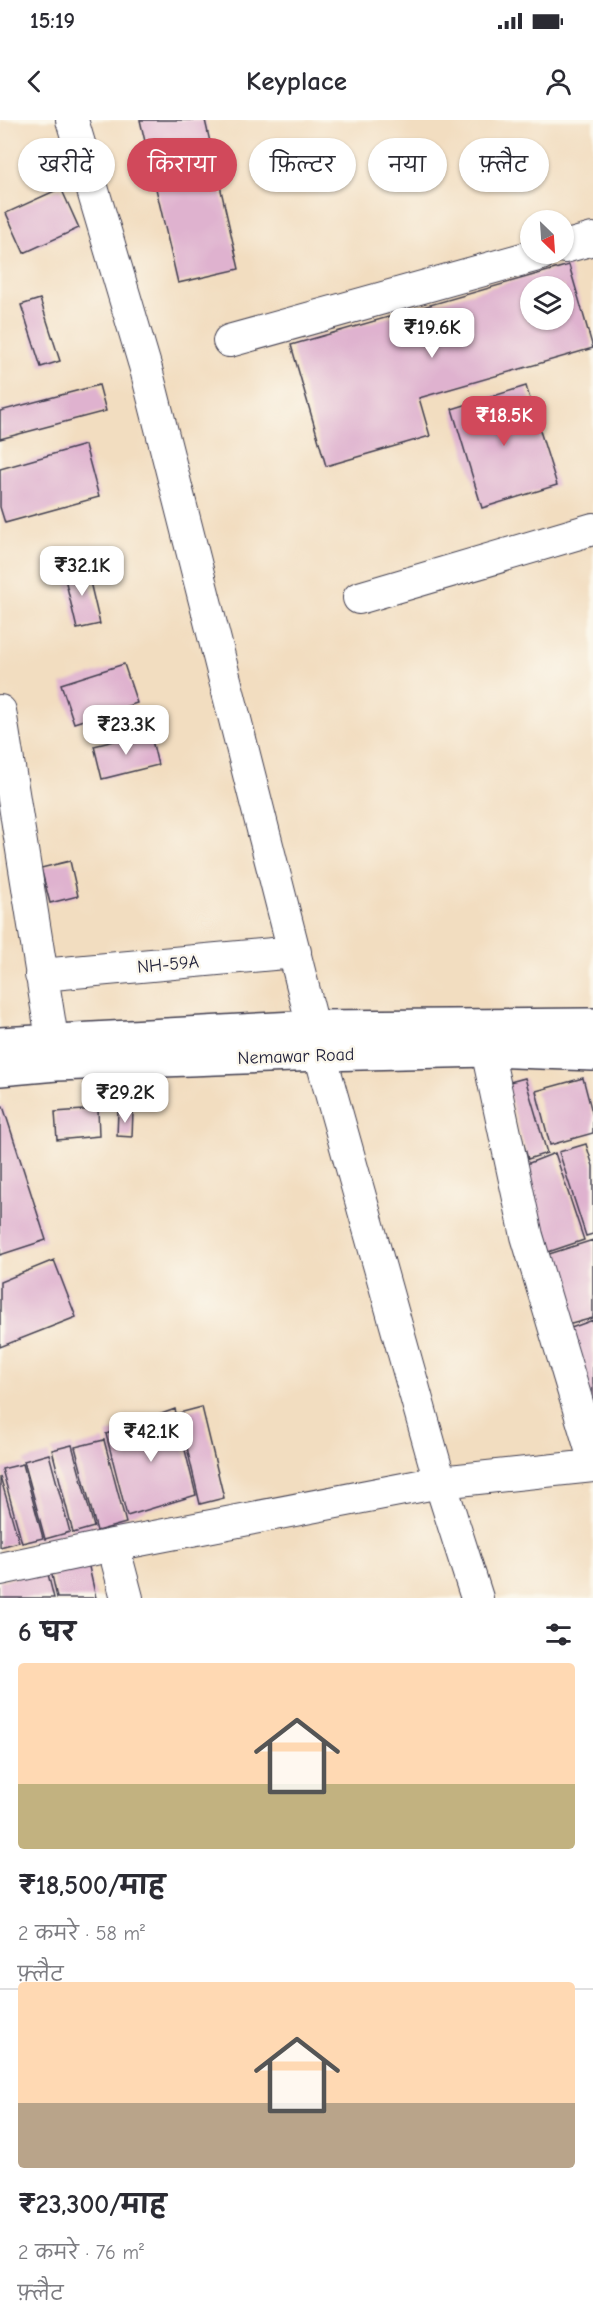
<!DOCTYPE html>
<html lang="hi">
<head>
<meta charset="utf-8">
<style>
	body { margin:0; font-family:"Comic Neue","Playpen Sans Deva",sans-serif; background:#f7f7f7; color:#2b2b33; height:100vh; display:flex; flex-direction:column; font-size:22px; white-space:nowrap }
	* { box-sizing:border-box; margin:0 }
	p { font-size:20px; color:#7c7c81 }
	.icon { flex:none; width:33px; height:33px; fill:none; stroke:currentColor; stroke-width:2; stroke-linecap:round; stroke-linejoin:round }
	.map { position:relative; height:1478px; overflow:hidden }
	.side { display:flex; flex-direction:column; background:#fff; flex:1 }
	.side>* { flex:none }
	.guide { position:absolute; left:18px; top:18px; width:558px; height:54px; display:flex; gap:12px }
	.needle { width:39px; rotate:155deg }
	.buttons { position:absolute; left:520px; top:90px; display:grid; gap:12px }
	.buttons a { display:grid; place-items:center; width:54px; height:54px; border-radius:50%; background:#fff; box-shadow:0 2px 4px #0004; font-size:30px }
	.price { position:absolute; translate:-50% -51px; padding:0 14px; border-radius:12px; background:#fff; color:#222; font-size:20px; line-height:39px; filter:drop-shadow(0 2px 3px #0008) }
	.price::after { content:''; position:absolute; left:50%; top:36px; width:18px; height:14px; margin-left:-9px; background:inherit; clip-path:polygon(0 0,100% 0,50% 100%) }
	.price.active { background:#d1495b; color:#fff }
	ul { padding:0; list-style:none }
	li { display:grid; align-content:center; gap:12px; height:318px; padding:0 18px }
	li+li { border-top:2px solid #e1e1e2 }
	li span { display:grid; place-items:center; height:186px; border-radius:6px; color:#555 }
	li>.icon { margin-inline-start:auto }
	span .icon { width:108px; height:108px; fill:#fffc; stroke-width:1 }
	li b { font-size:26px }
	h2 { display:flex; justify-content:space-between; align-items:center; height:72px; padding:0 18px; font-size:26px }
	.tag { padding:0 21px; border-radius:27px; background:#fff; box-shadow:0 2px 4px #0004; font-size:21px; line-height:54px }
	.tag.active { background:#d1495b; color:#fff }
	.status { display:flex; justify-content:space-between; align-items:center; height:42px; padding:0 30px; background:#fff; direction:ltr }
	.status svg { height:16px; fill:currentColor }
	header { display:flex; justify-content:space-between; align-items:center; height:78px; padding:0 18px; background:#fff; font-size:27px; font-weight:600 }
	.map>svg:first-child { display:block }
</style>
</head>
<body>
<div class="status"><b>15:19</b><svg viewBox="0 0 49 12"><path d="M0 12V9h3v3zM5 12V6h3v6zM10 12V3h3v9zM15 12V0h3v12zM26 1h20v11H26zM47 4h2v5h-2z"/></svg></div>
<header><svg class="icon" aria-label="back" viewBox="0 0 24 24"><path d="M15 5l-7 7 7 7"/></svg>Keyplace<svg class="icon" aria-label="person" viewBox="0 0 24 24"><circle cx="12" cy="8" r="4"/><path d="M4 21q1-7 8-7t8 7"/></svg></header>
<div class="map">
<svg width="593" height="1478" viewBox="0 0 593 1478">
	<rect width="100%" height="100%" fill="#fbf7ec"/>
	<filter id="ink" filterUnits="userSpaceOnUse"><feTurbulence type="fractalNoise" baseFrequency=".0167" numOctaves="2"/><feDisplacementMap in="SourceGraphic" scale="12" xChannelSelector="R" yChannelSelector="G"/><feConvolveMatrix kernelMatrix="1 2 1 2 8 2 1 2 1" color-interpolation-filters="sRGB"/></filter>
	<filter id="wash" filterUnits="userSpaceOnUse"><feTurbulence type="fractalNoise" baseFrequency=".008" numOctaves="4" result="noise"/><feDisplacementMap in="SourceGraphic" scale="24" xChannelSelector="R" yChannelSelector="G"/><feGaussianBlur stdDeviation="1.35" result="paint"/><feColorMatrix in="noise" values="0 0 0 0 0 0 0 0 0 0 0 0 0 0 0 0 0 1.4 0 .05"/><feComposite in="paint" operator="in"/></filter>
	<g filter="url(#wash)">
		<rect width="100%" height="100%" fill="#f2ddc0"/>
		<g id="blocks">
			<path fill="#dfb2cf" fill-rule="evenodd" d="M140,0h65l34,149 -61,14z
				M61,68l18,40 -55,25 -18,-40z
				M569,145l24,83 -174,50 11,38 -104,30 -35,-121zM531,166h33v34h-33z
				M40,179l20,62 -19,6 -20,-62z
				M99,265l7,26 -106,28v-28z
				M526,266l31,99 -75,23 -30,-99z
				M85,325l14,52 -94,26 -5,-16v-38z
				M86,445l14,59 -23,5 -14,-59z
				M124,544l13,39 -63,20 -13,-39z
				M150,612l8,33 -56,14 -8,-33z
				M70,741l8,35 -28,7 -9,-35z
				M525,958l22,75 -19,6 -22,-76z
				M583,958l10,38v17l-43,12 -14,-54z
				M0,986h3l43,134 -46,15z
				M98,989l1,27 -42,4 -2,-28z
				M118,991h15l-1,26 -15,-1z
				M586,1024l7,22v68l-7,2 -27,-84z
				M555,1033l29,87 -36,12 -24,-87z
				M593,1120v78l-29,8 -21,-70z
				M54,1140l22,57 -76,30v-65z
				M593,1200v91l-22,-83z
				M202,1287l22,91 -24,6 -21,-91z
				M175,1289l21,86 -69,21 -21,-82z
				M104,1320l22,83 -29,8 -22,-84z
				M72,1325l22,82 -21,6 -21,-83z
				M49,1334l21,78 -25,7 -21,-78z
				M23,1344l20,74 -21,5 -20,-74z
				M0,1356l19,66 -19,5z
				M87,1438l9,40h-39l-7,-32z
				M47,1450l7,28h-54v-17z"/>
		</g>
	</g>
	<g filter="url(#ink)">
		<use href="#blocks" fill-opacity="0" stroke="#413e4f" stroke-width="1.5"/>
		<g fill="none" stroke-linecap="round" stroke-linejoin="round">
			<g stroke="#413e4f" stroke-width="34">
				<path id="minor" d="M72,0l74,249 174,685 120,428 37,116
					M564,127l29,-8
					M229,221l312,-87
					M359,478l234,-69
					M0,591l56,353
					M41,855l254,-23
					M487,930l40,186 66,220
					M113,1425l14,53
					M0,1449l113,-24 327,-63 153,-16"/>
			</g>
			<g stroke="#413e4f" stroke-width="36">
				<path id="highway" d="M0,924l314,-17 279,-2
					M0,949l56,-5 264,-10 167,-4 106,4"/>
			</g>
			<use href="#minor" stroke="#fff" stroke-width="32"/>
			<use href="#highway" stroke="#fff" stroke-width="33"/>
		</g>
	</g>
	<g text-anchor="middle" stroke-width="5" stroke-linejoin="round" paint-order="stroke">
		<g font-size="18" fill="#22223b" stroke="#fbf7ec">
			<text transform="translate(168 844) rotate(-5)" y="6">NH-59A</text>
			<text transform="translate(296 936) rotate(-2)" y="6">Nemawar Road</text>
		</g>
	</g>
</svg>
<div class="buttons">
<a><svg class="needle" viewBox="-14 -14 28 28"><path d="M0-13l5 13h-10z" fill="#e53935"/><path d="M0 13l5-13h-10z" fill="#7c7c81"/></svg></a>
<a><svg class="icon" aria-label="layers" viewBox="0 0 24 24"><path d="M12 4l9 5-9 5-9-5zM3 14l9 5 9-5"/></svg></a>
</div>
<b class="price" style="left:432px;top:239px">₹19.6K</b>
<b class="price active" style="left:504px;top:327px">₹18.5K</b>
<b class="price" style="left:82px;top:477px">₹32.1K</b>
<b class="price" style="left:126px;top:636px">₹23.3K</b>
<b class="price" style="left:125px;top:1004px">₹29.2K</b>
<b class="price" style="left:151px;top:1343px">₹42.1K</b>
<div class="guide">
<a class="tag">खरीदें</a>
<a class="tag active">किराया</a>
<a class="tag">फ़िल्टर</a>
<a class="tag">नया</a>
<a class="tag">फ़्लैट</a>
</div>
</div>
<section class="side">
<h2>6 घर<svg class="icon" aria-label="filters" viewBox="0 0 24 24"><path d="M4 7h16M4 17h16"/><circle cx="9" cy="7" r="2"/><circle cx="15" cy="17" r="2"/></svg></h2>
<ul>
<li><span style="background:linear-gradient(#ffd9b3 65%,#c2b280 0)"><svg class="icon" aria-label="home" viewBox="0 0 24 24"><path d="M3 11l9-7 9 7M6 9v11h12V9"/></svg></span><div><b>₹18,500/माह</b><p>2 कमरे · 58 m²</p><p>फ़्लैट</p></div></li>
<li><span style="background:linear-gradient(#ffd9b3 65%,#b9a48a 0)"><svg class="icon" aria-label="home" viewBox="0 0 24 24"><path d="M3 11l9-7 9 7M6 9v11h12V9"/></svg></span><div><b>₹23,300/माह</b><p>2 कमरे · 76 m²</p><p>फ़्लैट</p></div></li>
</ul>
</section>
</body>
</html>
